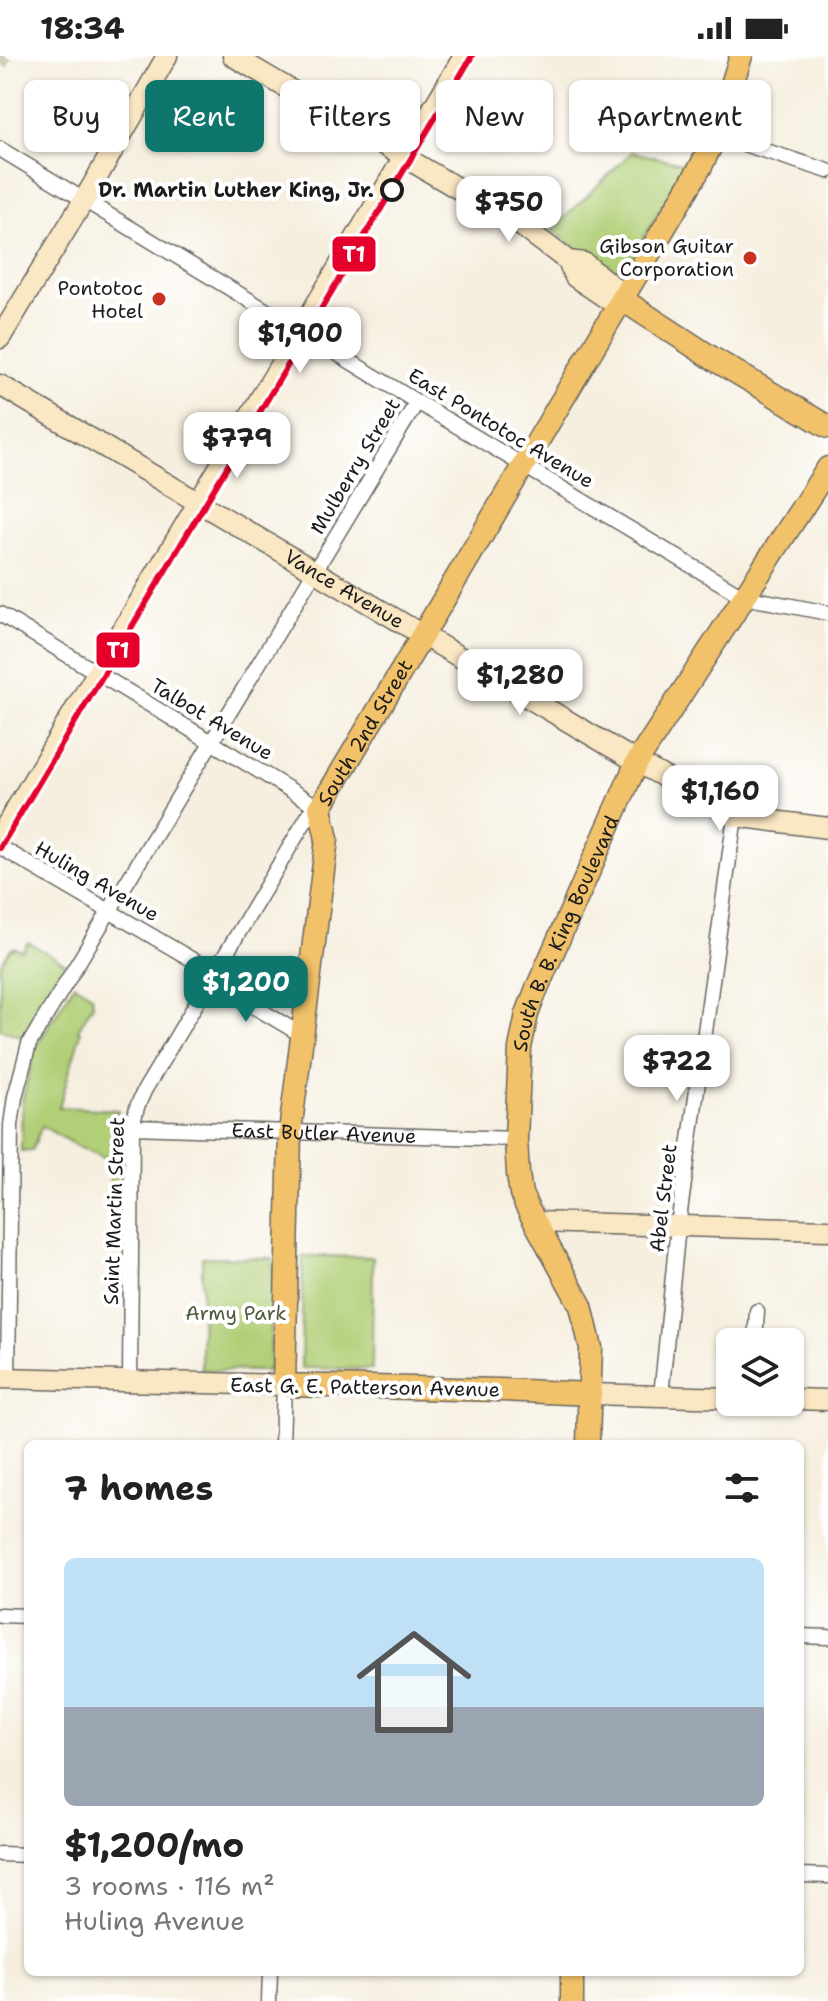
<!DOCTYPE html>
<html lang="en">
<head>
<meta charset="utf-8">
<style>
	body { margin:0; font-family:"Shantell Sans",sans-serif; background:#f6f6f6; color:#222; height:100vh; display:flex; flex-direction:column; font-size:30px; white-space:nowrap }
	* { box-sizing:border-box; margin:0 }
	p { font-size:26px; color:#767676 }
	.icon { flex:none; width:44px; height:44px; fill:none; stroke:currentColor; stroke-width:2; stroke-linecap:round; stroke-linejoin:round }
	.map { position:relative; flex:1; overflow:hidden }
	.sheet { position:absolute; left:24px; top:1384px; width:780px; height:536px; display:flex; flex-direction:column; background:#fff; border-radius:12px; box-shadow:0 2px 6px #0004 }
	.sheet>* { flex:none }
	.guide { position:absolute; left:24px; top:24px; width:780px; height:72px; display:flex; gap:16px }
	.controls { position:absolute; left:716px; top:1272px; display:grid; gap:16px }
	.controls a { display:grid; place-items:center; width:88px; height:88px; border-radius:12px; background:#fff; box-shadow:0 2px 6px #0004; font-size:40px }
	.price { position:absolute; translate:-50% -68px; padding:0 18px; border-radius:16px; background:#fff; color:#222; font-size:26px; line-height:52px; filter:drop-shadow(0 2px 4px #0008) }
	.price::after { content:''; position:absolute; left:50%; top:48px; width:24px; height:18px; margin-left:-12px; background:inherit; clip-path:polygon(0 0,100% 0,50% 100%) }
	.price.active { background:#0f766e; color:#fff }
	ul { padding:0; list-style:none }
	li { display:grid; align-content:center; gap:16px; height:424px; padding:0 40px }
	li+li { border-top:2px solid #e0e0e0 }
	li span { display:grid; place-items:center; height:248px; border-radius:12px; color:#555 }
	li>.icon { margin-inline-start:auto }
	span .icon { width:144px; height:144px; fill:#fffc; stroke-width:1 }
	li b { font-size:34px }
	h2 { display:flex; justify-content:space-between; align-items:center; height:96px; padding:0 40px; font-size:34px }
	.tag { padding:0 28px; border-radius:12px; background:#fff; box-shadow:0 2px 6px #0004; font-size:28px; line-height:72px }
	.tag.active { background:#0f766e; color:#fff }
	.status { display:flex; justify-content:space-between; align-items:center; height:56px; padding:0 40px; background:#fff; direction:ltr }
	.status svg { height:22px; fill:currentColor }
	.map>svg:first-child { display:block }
</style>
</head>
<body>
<div class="status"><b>18:34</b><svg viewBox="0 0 49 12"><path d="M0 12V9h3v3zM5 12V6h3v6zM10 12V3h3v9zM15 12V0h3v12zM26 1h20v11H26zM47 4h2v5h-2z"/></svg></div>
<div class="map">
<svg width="828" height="1945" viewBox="0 0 828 1945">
	<rect width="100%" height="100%" fill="#fff"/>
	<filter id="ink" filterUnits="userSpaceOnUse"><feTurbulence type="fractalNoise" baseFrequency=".0125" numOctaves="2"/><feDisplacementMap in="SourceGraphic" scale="16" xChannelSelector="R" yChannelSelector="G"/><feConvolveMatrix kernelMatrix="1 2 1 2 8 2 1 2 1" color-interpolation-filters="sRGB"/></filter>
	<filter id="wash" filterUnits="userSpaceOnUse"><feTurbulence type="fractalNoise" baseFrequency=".006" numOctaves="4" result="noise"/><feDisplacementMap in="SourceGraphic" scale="32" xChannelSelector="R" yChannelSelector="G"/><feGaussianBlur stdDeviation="1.8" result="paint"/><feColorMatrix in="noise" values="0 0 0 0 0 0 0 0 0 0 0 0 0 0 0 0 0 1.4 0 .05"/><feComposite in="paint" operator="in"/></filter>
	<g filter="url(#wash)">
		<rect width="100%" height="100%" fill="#f6efdf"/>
		<path fill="#b1cf77" stroke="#66764a" stroke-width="2" d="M632,96l55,12 -58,99c-8,6 -13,10 -23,7l-54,-40z
			M28,886l42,24 -46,71 -24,-8v-64l11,-17 2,1 1,-2 8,4z
			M74,928l18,11 1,9 -15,26 3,2 -22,75 59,3c-2,8 -5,16 -4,25 0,24 13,45 8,69l-11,4 -1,-3v-41l-2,-5 -33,-14 -33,-19 -10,24 -11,1 1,-50 14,-54z
			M303,1200l70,1 -1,112 -71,-1z
			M202,1201l71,1 -3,109 -4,4 -65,-1z"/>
	</g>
	<g filter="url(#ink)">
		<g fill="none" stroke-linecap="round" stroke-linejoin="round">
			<path stroke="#d5cfc2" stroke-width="14" stroke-dasharray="14 7" stroke-linecap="butt" d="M0,8l5,-8"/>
			<g stroke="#686660" stroke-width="17">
				<g id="street">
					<path d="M716,79l112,36"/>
					<path d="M0,93l417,253 327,195 84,16"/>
					<path d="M0,558l320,194"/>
					<path d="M0,791l215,126"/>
					<path d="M211,925l91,54"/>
					<path id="s1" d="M132,1071l384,12"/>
					<path d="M755,1286l2,-31"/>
					<path d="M8,1323l3,-254 4,-28 14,-53 388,-642"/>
					<path d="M130,1326l2,-255 5,-20 7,-16 166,-278 10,-5"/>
					<path d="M661,1340l17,-170 57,-410"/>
					<path d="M282,1388l2,-59"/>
					<path d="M0,1559l28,1"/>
					<path d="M800,1580l28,1"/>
					<path d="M0,1798l28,1"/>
					<path d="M800,1819l28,1"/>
					<path d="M269,1945l1,-29"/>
				</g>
			</g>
			<g stroke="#686660" stroke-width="23">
				<g id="secondary">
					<path d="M233,0l290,171 45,34 7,16 34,23h14l-6,-10 -33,-27 -16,-2"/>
					<path d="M0,282l84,-138 83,-144"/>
					<path id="s2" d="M0,329l637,377 98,54 93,12"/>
					<path d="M0,780l464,-780"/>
					<path d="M535,1166l293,8"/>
					<path d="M0,1322l284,7"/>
					<path d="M590,1338l140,4"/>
					<path d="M790,1343l38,1"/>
				</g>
			</g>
			<g stroke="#686660" stroke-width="25">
				<g id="primary">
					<path d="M623,244l89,58 116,69"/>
					<path id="s3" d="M590,1338l-89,-4 -217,-5 6,-253 37,-293 -7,-31 381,-642 15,-31 25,-79"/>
					<path id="s4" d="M588,1388l3,-96 -10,-42 -53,-97 -7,-15 -3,-20 -2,-35 4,-91 7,-34 10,-26 100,-226 191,-294"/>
					<path d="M572,1945v-29"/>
				</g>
			</g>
			<use href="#street" stroke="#fff" stroke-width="14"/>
			<use href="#secondary" stroke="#fae7c3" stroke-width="20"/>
			<use href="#primary" stroke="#f2c26a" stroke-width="22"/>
			<g stroke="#fff" stroke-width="12">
				<path id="tram-1" d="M0,792l472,-792"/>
			</g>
			<use href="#tram-1" stroke="#e4002b" stroke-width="6"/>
		</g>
	</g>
	<circle fill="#fff" stroke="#1c1c1c" stroke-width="4" cx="392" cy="134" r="10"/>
	<g fill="#c8321e" stroke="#fff" stroke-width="3">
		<circle cx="750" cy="202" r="8"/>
		<circle cx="159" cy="243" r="8"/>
	</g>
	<g text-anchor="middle" stroke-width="8" stroke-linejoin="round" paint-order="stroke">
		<g font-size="20" font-weight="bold" fill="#1c1c1c" stroke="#fff" text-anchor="end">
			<text x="374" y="141">Dr. Martin Luther King, Jr.</text>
		</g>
		<g font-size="20" fill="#1c1c1c" stroke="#fff" text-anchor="end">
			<text x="734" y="197">Gibson Guitar<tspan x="734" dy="23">Corporation</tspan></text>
			<text x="143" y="239">Pontotoc<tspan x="143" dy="23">Hotel</tspan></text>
		</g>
		<g font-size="20" fill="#1c1c1c" stroke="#fff">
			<text transform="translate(501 372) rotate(31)" y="7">East Pontotoc Avenue</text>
			<text transform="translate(355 410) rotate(-59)" y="7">Mulberry Street</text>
			<text dy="7" stroke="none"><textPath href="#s2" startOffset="400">Vance Avenue</textPath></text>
			<text transform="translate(212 663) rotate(31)" y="7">Talbot Avenue</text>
			<text dy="7" stroke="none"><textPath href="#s3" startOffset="974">South 2nd Street</textPath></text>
			<text transform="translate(97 825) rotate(30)" y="7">Huling Avenue</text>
			<text dy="7" stroke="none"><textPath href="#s4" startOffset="536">South B. B. King Boulevard</textPath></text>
			<text dy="7" stroke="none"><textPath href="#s1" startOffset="192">East Butler Avenue</textPath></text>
			<text transform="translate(663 1142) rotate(-83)" y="7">Abel Street</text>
			<text transform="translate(114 1155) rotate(-88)" y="7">Saint Martin Street</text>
			<text transform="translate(365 1331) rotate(1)" y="7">East G. E. Patterson Avenue</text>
		</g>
		<g font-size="20" fill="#505b3c" stroke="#fff">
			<text x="236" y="1264">Army Park</text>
		</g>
	</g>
	<g stroke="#fff" stroke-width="3">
		<rect x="331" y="179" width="46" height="38" rx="8" fill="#e4002b"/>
		<rect x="95" y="575" width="46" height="38" rx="8" fill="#e4002b"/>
	</g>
	<g font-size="22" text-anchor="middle" font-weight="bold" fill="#fff">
		<text x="354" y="206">T1</text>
		<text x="118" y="602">T1</text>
	</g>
</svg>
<div class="controls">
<a><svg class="icon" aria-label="layers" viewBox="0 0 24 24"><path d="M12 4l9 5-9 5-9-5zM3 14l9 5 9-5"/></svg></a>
</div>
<b class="price" style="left:509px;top:188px">$750</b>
<b class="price" style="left:300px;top:319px">$1,900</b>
<b class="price" style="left:237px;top:424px">$779</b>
<b class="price" style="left:520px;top:661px">$1,280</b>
<b class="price" style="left:720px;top:777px">$1,160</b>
<b class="price active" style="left:246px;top:968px">$1,200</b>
<b class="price" style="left:677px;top:1047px">$722</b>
<div class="guide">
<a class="tag">Buy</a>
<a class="tag active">Rent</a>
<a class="tag">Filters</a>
<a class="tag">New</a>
<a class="tag">Apartment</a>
</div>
<section class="sheet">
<h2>7 homes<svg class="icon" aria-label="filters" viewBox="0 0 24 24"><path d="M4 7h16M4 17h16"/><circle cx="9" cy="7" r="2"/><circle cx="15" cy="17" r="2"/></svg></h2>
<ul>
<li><span style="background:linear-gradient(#bfe0f5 60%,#9aa5b1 0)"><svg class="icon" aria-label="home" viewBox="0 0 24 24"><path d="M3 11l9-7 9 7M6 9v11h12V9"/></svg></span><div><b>$1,200/mo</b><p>3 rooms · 116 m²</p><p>Huling Avenue</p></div></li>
</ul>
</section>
</div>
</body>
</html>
